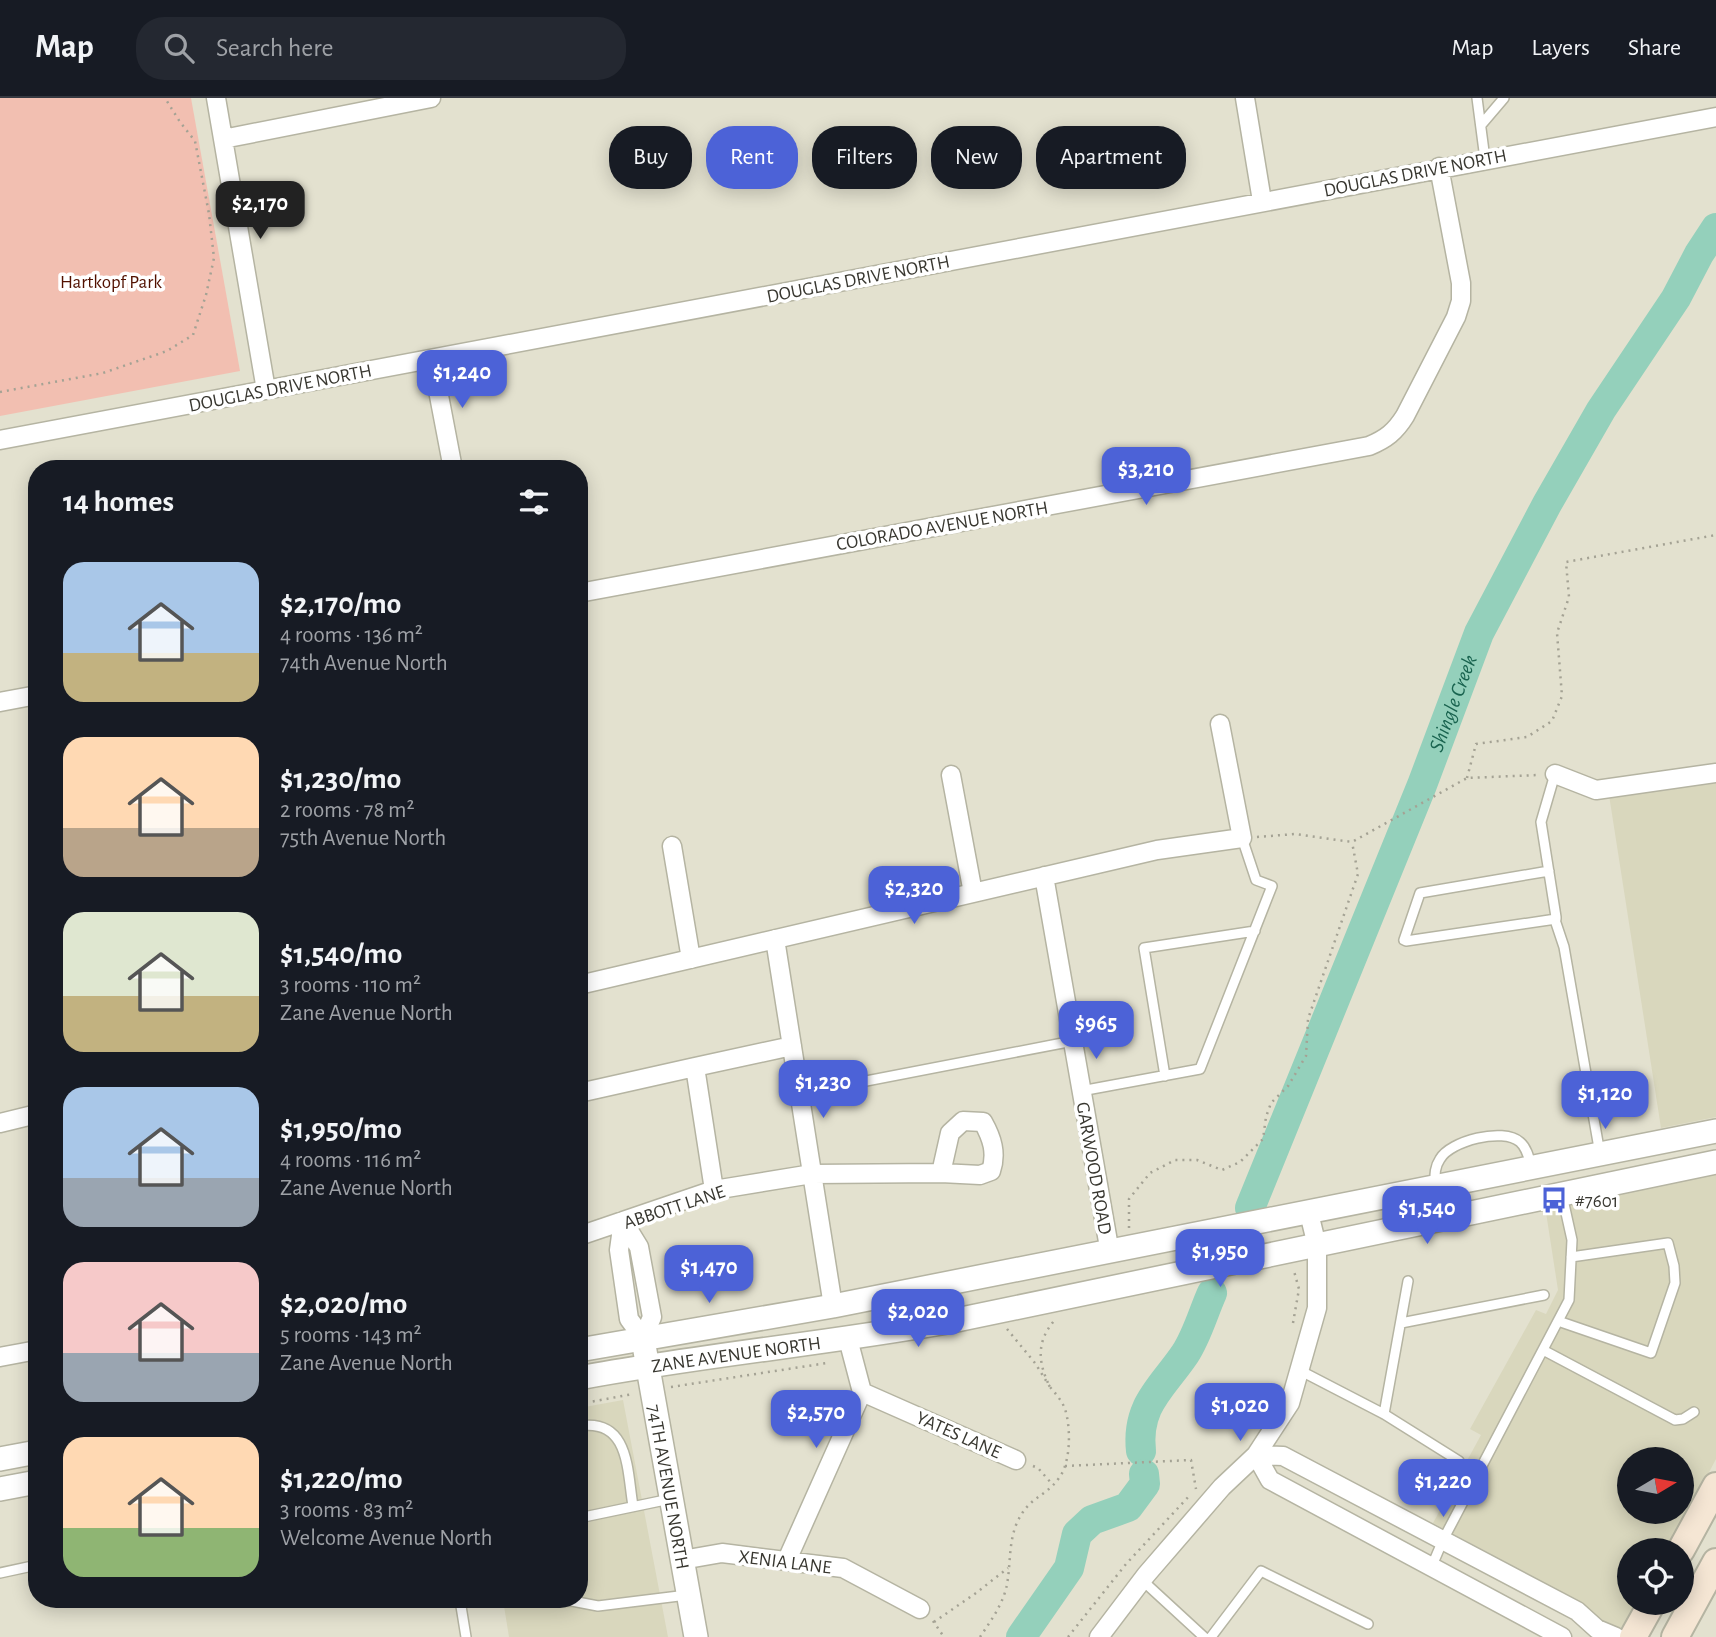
<!DOCTYPE html>
<html lang="en">
<head>
<meta charset="utf-8">
<style>
	body { margin:0; font-family:"Alegreya Sans",sans-serif; background:#242831; color:#f1f3f6; height:100vh; display:flex; flex-direction:column; font-size:26px; white-space:nowrap }
	* { box-sizing:border-box; margin:0 }
	p { font-size:23px; color:#9ea1a6 }
	.icon { flex:none; width:38px; height:38px; fill:none; stroke:currentColor; stroke-width:2; stroke-linecap:round; stroke-linejoin:round }
	.map { position:relative; flex:1; overflow:hidden }
	.side { position:absolute; left:28px; top:362px; width:560px; height:1148px; display:flex; flex-direction:column; background:#171b24; border-radius:28px; box-shadow:0 4px 18px #0003 }
	.side>* { flex:none }
	.guide { position:absolute; left:609px; top:28px; width:665px; height:63px; display:flex; gap:14px }
	.needle { width:46px; rotate:80deg }
	.fabs { position:absolute; left:1617px; top:1349px; display:grid; gap:14px }
	.fabs a { display:grid; place-items:center; width:77px; height:77px; border-radius:50%; background:#171b24; box-shadow:0 4px 18px #0003; font-size:35px }
	.price { position:absolute; translate:-50% -60px; padding:0 16px; border-radius:14px; background:#4c62d7; color:#fff; font-size:23px; line-height:46px; filter:drop-shadow(0 2px 4px #0008) }
	.price::after { content:''; position:absolute; left:50%; top:42px; width:21px; height:16px; margin-left:-10px; background:inherit; clip-path:polygon(0 0,100% 0,50% 100%) }
	.price.active { background:#222; color:#fff }
	ul { padding:0; list-style:none }
	li { display:flex; align-items:center; gap:21px; height:175px; padding:0 35px }
	li span { display:grid; place-items:center; flex:none; width:196px; height:140px; border-radius:21px; color:#555 }
	li>.icon { margin-inline-start:auto }
	span .icon { width:84px; height:84px; fill:#fffc; stroke-width:1 }
	li b { font-size:30px }
	h2 { display:flex; justify-content:space-between; align-items:center; height:84px; padding:0 35px; font-size:30px }
	.pill { padding:0 24px; border-radius:28px; background:#171b24; box-shadow:0 4px 18px #0003; font-size:24px; line-height:63px }
	.pill.active { background:#4c62d7; color:#fff }
	header { display:flex; align-items:center; gap:42px; box-sizing:border-box; height:98px; padding:0 35px; background:#171b24; border-bottom:2px solid #363941 }
	header strong { font-size:33px }
	nav { display:flex; gap:38px; margin-inline-start:auto; font-size:24px }
	.search { width:490px; height:63px; background:#242831; display:flex; align-items:center; gap:18px; box-sizing:border-box; padding:0 24px; border-radius:28px; color:#9ea1a6; font-size:26px }
	.map>svg:first-child { display:block }
</style>
</head>
<body>
<header>
<strong>Map</strong>
<div class="search"><svg class="icon" aria-label="search" viewBox="0 0 24 24"><circle cx="10" cy="10" r="6"/><path d="M15 15l6 6"/></svg>Search here</div>
<nav><a>Map</a><a>Layers</a><a>Share</a></nav>
</header>
<div class="map">
<svg width="1716" height="1539" viewBox="0 0 1716 1539">
	<rect width="100%" height="100%" fill="#e3e1cf"/>
	<path fill="#d9d7bd" fill-rule="evenodd" d="M1716,685v334l-55,11 -52,-333z
		M1716,1074v287l-48,91h-39v53h11l-9,18 -10,6 -9,2 -26,-16 -1,-8 -152,-82 48,-88 -11,-6 66,-119 10,4 12,-24 -13,-84zM1629,1362h53v52h-53z
		M623,1302l45,237h-159l-6,-37h76v-192z"/>
	<path fill="#f2bfb1" d="M0,0h191l49,273 -240,45z"/>
	<g fill="none" stroke-linecap="round" stroke-linejoin="round">
		<g stroke="#94d0bb" stroke-width="30">
			<path id="s1" d="M1250,1110l172,-423 57,-152 68,-129 54,-94 75,-112 23,-44 17,-26"/>
			<path d="M1141,1353c-5,-46 21,-63 44,-97 12,-18 18,-41 27,-61"/>
			<path d="M1021,1539l48,-69 8,-34 15,-14 36,-13 17,-23 -1,-10"/>
		</g>
		<g stroke="#b5b4a2" stroke-width="12">
			<path id="service" d="M1477,0l8,61
				M1481,27l23,-27
				M1549,773l-129,22 -16,47 2,1 150,-22v-2l-15,-95 14,-48
				M1555,822l9,27 36,207
				M1165,978l-21,-128 111,-17
				M1081,993l119,-22 72,-183 -16,-6 -14,-42
				M799,996l274,-53
				M1435,1088c0,-10 -1,-18 5,-27 10,-18 63,-32 80,-17 7,6 9,16 11,24
				M1558,1223l93,32 24,-70 -1,-17 -6,-23 -97,14
				M1401,1225l143,-28
				M1543,1252l132,70 8,-1 11,-7
				M1299,1272l85,44 75,47
				M1384,1316l24,-133
				M579,1328c51,-8 48,45 54,80
				M579,1420l91,-19
				M1431,1470l12,-28 126,-240 3,-60 -10,-45
				M0,1475l37,-8
				M1142,1482l62,57
				M460,1502l6,37
				M530,1504l42,-1 26,5 89,-11
				M1211,1539l50,-66 107,53"/>
		</g>
		<g stroke="#b5b4a2" stroke-width="21">
			<path id="minor" d="M216,0l50,292
				M1245,0l17,103
				M223,41l208,-41
				M432,261l21,110
				M0,342l1716,-323
				M579,495l790,-147c17,-7 26,-14 36,-30l51,-99 5,-16v-18l-22,-116
				M0,604l37,-7
				M1555,676l41,16 120,-17
				M951,677l22,118
				M672,748l19,113
				M1044,778l66,377
				M775,841l58,367
				M579,887l578,-135 85,-12 -22,-114
				M579,995l116,-26
				M0,1025l37,-9
				M714,1092l-19,-123 97,-21
				M623,1123l16,26 13,70 -9,21 -14,-19 -10,-69z
				M579,1138l135,-46 98,-16 129,-1 39,2 11,-4c6,-18 1,-33 -8,-49l-20,-1 -13,12 -9,40
				M0,1259l37,-7
				M862,1294l154,68
				M1256,1357l27,1 294,155 20,18 19,8
				M1256,1357l14,25 292,157
				M682,1462l40,-7 121,15 77,41
				M787,1462l75,-168 -14,-53
				M1099,1539l47,-62 76,-88 34,-32 34,-52 27,-95v-62l-8,-33"/>
		</g>
		<g stroke="#b5b4a2" stroke-width="26">
			<g id="tertiary">
				<path d="M579,1252l254,-44 883,-175"/>
				<path id="s2" d="M645,1253l51,286"/>
				<path id="s3" d="M579,1280c122,-23 246,-34 368,-56l769,-160"/>
				<path d="M0,1361l37,-7"/>
				<path d="M0,1391l37,-7"/>
			</g>
		</g>
		<g stroke="#b5b4a2" stroke-width="30">
			<path id="secondary" d="M1681,1452l35,-64
				M1633,1539l19,-34
				M1675,1539l41,-75"/>
		</g>
		<path stroke="#a4a294" stroke-width="2.5" stroke-dasharray="2 5" stroke-linecap="butt" d="M0,294l103,-19 64,-22 26,-16 13,-40 8,-37 -5,-44 -14,-73 -15,-19 -15,-24
			M1467,680l9,-34 51,-7 25,-16 10,-25 -5,-63 12,-36 -3,-35 150,-27
			M1257,739l38,-3 57,8 115,-64 71,-3
			M1129,1130v-29l21,-26 25,-13h22l25,10 18,-8 23,-23 3,-22 5,-14 17,-17 18,-30 2,-37 50,-145 -6,-32
			M1293,1225l6,-34 -5,-18
			M1007,1231l28,34 15,24c-12,-24 -14,-45 4,-66
			M671,1289l156,-24
			M579,1306l54,-10
			M1033,1368l5,2 15,17
			M1065,1368l126,-6 5,29
			M933,1523l11,16
			M934,1524l42,-29 32,-25
			M980,1539c10,-15 21,-30 26,-48 5,-21 2,-43 10,-64 12,-29 29,-27 43,-47 12,-16 12,-50 6,-69 -3,-8 -9,-15 -15,-22
			M1068,1539l58,-73 65,-70"/>
		<use href="#service" stroke="#fff" stroke-width="9"/>
		<use href="#minor" stroke="#fff" stroke-width="18"/>
		<use href="#tertiary" stroke="#fff" stroke-width="23"/>
		<use href="#secondary" stroke="#f5e6d4" stroke-width="26"/>
	</g>
	<defs>
		<g id="bus-bare" transform="scale(2.1)"><path d="M-5-6H5V4H4V6H2V4H-2V6H-4V4H-5ZM-3.5-4V0h7V-4ZM-3.5 1.2v1.5H-2V1.2ZM2 1.2v1.5H3.5V1.2Z" fill="#4c62d7" stroke="#fff" stroke-width="2.5" paint-order="stroke"/></g>
	</defs>
	<g fill-rule="evenodd">
		<use href="#bus-bare" x="1554" y="1102"/>
	</g>
	<g text-anchor="middle" stroke-width="7" stroke-linejoin="round" paint-order="stroke">
		<g font-size="19" fill="#383730" stroke="#fff">
			<text transform="translate(1415 74) rotate(-11)" y="7">DOUGLAS DRIVE NORTH</text>
			<text transform="translate(858 180) rotate(-11)" y="7">DOUGLAS DRIVE NORTH</text>
			<text transform="translate(280 289) rotate(-11)" y="7">DOUGLAS DRIVE NORTH</text>
			<text transform="translate(942 427) rotate(-10)" y="7">COLORADO AVENUE NORTH</text>
			<text transform="translate(1095 1070) rotate(80)" y="7">GARWOOD ROAD</text>
			<text transform="translate(674 1108) rotate(-18)" y="7">ABBOTT LANE</text>
			<text dy="7" stroke="none"><textPath href="#s3" startOffset="159">ZANE AVENUE NORTH</textPath></text>
			<text transform="translate(959 1336) rotate(24)" y="7">YATES LANE</text>
			<text dy="7" stroke="none"><textPath href="#s2" startOffset="138">74TH AVENUE NORTH</textPath></text>
			<text transform="translate(785 1463) rotate(7)" y="7">XENIA LANE</text>
		</g>
		<g font-size="19" fill="#521100" stroke="#fff">
			<text x="111" y="190">Hartkopf Park</text>
		</g>
		<g font-size="19" fill="#383730" stroke="#fff" text-anchor="start">
			<text x="1575" y="1109">#7601</text>
		</g>
		<g font-size="21" font-style="italic" fill="#19634f" stroke="#fff">
			<text dy="7" stroke="none"><textPath href="#s1" startOffset="544">Shingle Creek</textPath></text>
		</g>
	</g>
</svg>
<div class="fabs">
<a><svg class="needle" viewBox="-14 -14 28 28"><path d="M0-13l5 13h-10z" fill="#e53935"/><path d="M0 13l5-13h-10z" fill="#9ea1a6"/></svg></a>
<a><svg class="icon" aria-label="locate" viewBox="0 0 24 24"><circle cx="12" cy="12" r="6"/><path d="M12 2v4M12 18v4M2 12h4M18 12h4"/></svg></a>
</div>
<b class="price active" style="left:260px;top:143px">$2,170</b>
<b class="price" style="left:462px;top:312px">$1,240</b>
<b class="price" style="left:1146px;top:409px">$3,210</b>
<b class="price" style="left:914px;top:828px">$2,320</b>
<b class="price" style="left:1096px;top:963px">$965</b>
<b class="price" style="left:823px;top:1022px">$1,230</b>
<b class="price" style="left:1605px;top:1033px">$1,120</b>
<b class="price" style="left:1427px;top:1148px">$1,540</b>
<b class="price" style="left:1220px;top:1191px">$1,950</b>
<b class="price" style="left:709px;top:1207px">$1,470</b>
<b class="price" style="left:918px;top:1251px">$2,020</b>
<b class="price" style="left:1240px;top:1345px">$1,020</b>
<b class="price" style="left:816px;top:1352px">$2,570</b>
<b class="price" style="left:1443px;top:1421px">$1,220</b>
<div class="guide">
<a class="pill">Buy</a>
<a class="pill active">Rent</a>
<a class="pill">Filters</a>
<a class="pill">New</a>
<a class="pill">Apartment</a>
</div>
<section class="side">
<h2>14 homes<svg class="icon" aria-label="filters" viewBox="0 0 24 24"><path d="M4 7h16M4 17h16"/><circle cx="9" cy="7" r="2"/><circle cx="15" cy="17" r="2"/></svg></h2>
<ul>
<li><span style="background:linear-gradient(#a9c7e8 65%,#c2b280 0)"><svg class="icon" aria-label="home" viewBox="0 0 24 24"><path d="M3 11l9-7 9 7M6 9v11h12V9"/></svg></span><div><b>$2,170/mo</b><p>4 rooms · 136 m²</p><p>74th Avenue North</p></div></li>
<li><span style="background:linear-gradient(#ffd9b3 65%,#b9a48a 0)"><svg class="icon" aria-label="home" viewBox="0 0 24 24"><path d="M3 11l9-7 9 7M6 9v11h12V9"/></svg></span><div><b>$1,230/mo</b><p>2 rooms · 78 m²</p><p>75th Avenue North</p></div></li>
<li><span style="background:linear-gradient(#dfe7d0 60%,#c2b280 0)"><svg class="icon" aria-label="home" viewBox="0 0 24 24"><path d="M3 11l9-7 9 7M6 9v11h12V9"/></svg></span><div><b>$1,540/mo</b><p>3 rooms · 110 m²</p><p>Zane Avenue North</p></div></li>
<li><span style="background:linear-gradient(#a9c7e8 65%,#9aa5b1 0)"><svg class="icon" aria-label="home" viewBox="0 0 24 24"><path d="M3 11l9-7 9 7M6 9v11h12V9"/></svg></span><div><b>$1,950/mo</b><p>4 rooms · 116 m²</p><p>Zane Avenue North</p></div></li>
<li><span style="background:linear-gradient(#f6c9c9 65%,#9aa5b1 0)"><svg class="icon" aria-label="home" viewBox="0 0 24 24"><path d="M3 11l9-7 9 7M6 9v11h12V9"/></svg></span><div><b>$2,020/mo</b><p>5 rooms · 143 m²</p><p>Zane Avenue North</p></div></li>
<li><span style="background:linear-gradient(#ffd9b3 65%,#8fb573 0)"><svg class="icon" aria-label="home" viewBox="0 0 24 24"><path d="M3 11l9-7 9 7M6 9v11h12V9"/></svg></span><div><b>$1,220/mo</b><p>3 rooms · 83 m²</p><p>Welcome Avenue North</p></div></li>
</ul>
</section>
</div>
</body>
</html>
